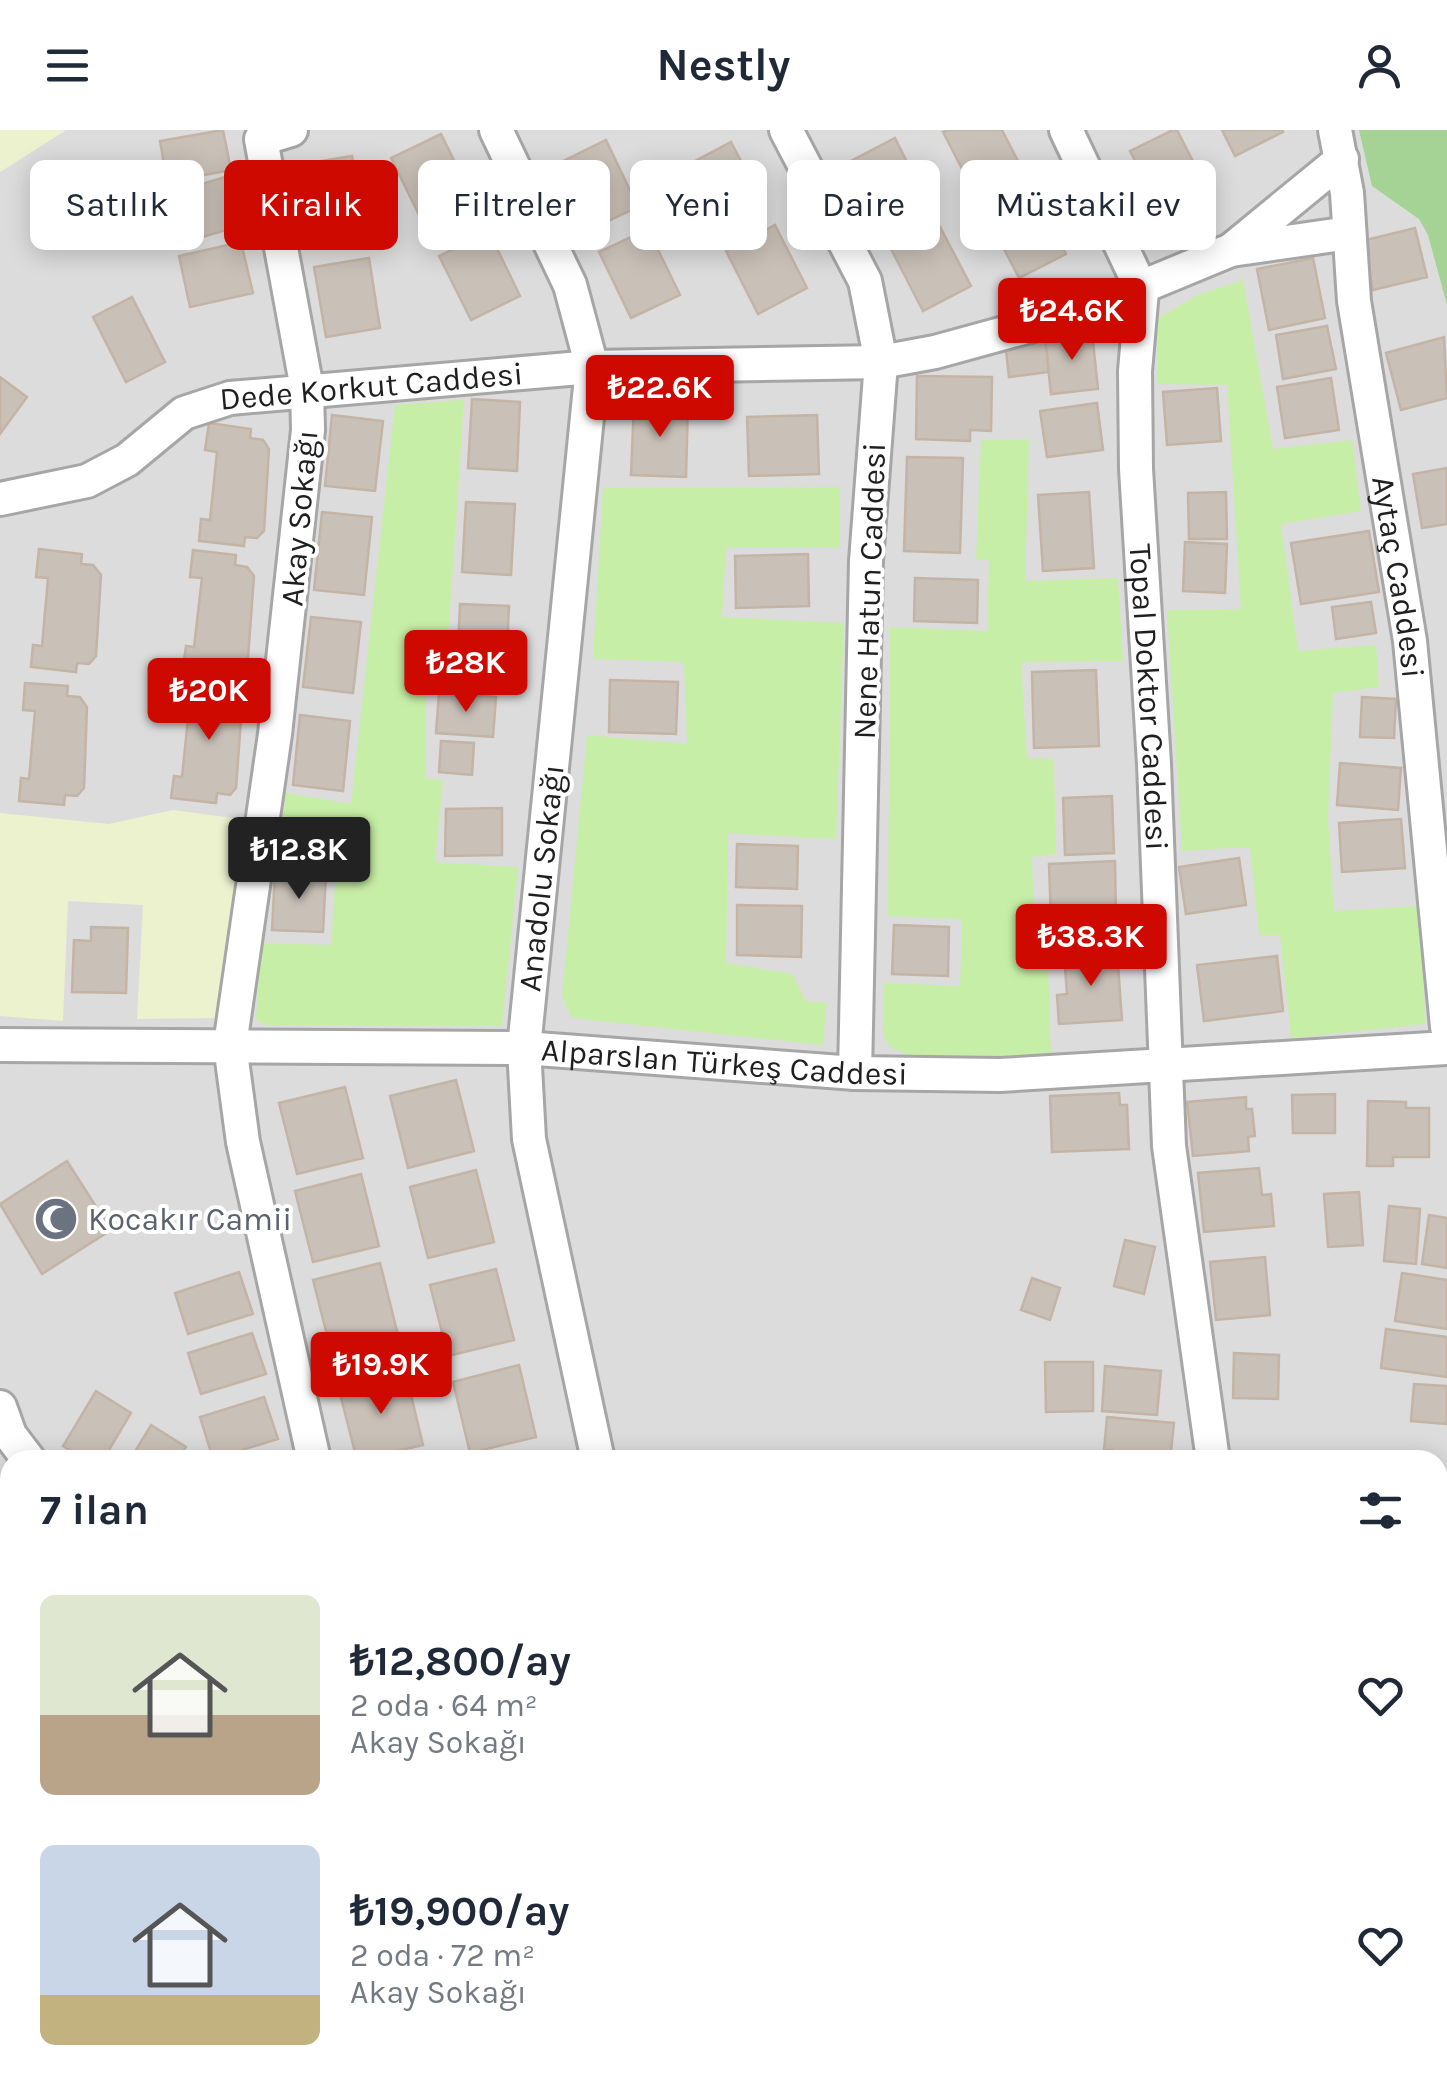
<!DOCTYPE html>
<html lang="tr">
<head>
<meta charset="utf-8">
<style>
	body { margin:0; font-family:Karla,sans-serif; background:#f6f6f7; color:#1f2937; height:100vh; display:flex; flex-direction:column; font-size:38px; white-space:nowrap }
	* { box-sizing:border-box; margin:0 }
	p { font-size:32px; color:#747a83 }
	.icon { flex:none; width:55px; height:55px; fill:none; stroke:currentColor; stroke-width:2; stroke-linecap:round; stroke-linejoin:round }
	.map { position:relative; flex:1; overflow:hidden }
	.details { position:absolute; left:0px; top:1320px; width:1448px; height:642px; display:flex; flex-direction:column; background:#fff; border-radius:30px 30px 0 0; box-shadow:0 5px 25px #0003 }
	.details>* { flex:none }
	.banner { position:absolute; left:30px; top:30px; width:1388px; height:90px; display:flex; gap:20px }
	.price { position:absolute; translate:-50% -85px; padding:0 22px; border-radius:10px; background:#ce0900; color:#fff; font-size:32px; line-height:65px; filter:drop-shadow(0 2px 5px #0008) }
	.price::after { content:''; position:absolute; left:50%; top:60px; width:30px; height:22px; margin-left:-15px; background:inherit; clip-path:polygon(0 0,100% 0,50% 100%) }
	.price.active { background:#222; color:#fff }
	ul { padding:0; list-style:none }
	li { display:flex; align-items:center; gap:30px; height:250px; padding:0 40px }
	li span { display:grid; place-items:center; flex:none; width:280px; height:200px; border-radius:15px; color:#555 }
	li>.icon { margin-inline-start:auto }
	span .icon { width:120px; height:120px; fill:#fffc; stroke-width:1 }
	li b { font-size:42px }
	h2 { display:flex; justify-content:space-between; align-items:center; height:120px; padding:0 40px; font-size:42px }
	.pill { padding:0 35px; border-radius:15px; background:#fff; box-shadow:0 5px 25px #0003; font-size:35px; line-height:90px }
	.pill.active { background:#ce0900; color:#fff }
	header { display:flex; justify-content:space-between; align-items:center; height:130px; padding:0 40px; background:#fff; font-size:45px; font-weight:700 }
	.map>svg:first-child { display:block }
</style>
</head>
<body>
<header><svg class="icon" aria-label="menu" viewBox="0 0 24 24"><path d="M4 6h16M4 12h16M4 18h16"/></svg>Nestly<svg class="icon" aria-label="person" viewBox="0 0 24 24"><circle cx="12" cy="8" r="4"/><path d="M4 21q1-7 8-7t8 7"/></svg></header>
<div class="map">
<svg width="1447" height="1962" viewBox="0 0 1447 1962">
	<rect width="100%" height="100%" fill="#f0ede4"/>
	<path fill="#dddcdc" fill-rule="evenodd" d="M66,0h1381v1962h-1447v-1920zM10,1330h1428v622h-1428z"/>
	<path fill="#ecf1ce" d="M0,0h66l-66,42z
		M173,680l74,10 -29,198 -81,1 6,-114 -75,-4 -5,120 -63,-5v-203l109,11z"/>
	<path fill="#c7eea6" d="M1243,150l30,169 79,-9 9,71 -80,13 17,127 78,-6 3,42 -46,6 -5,126 6,92 87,-5 4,118 -134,14 -11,-103h-21l-9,-88 -68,4 -15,-241 74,-1 -14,-224 -69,-1 -2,-65 44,-25z
		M464,270l-19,287 -19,-1 -1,92 18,3 -8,81 83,5 -16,159 -238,-1 -8,-6 5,-76 70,2 5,-76 -57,-7 7,-69 65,11 44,-399z
		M1029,309l-4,142 93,-3 5,83 -102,1 6,96 27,1 2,95 -24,3 2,71 13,1 4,127 -136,2 -26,-11 -6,-13 1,-51 76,3 2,-67 -74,-3 2,-289 97,4 2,-71 -13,-1 5,-119z
		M840,357v61h-114l-4,69 122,6 -8,216 -108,-6 -2,130 67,11 12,27 22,2 -4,42 -251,-27 -10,-21 25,-262 100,9 -3,-82 -91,-3 10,-171z"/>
	<path fill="#a5d396" d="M1359,0h88v175l-19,-70 -9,-16 -47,-33z"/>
	<path fill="#c9c0b7" stroke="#c3b4a5" stroke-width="2.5" d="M223,0l8,40 -64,12 -7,-41z
		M948,0h54l18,35 -47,25 -30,-58z
		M1173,0h4l28,55 -46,23 -29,-57z
		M1222,0h60l1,2 -48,24z
		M441,4l35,71 -50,24 -35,-71z
		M895,8l29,58 -47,25 -30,-58z
		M606,10l32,67 -49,23 -32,-66z
		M731,12l33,63 -48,26 -34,-63z
		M352,26l12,72 -55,9 -12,-72z
		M225,47l15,49 -68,20 -14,-49z
		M1035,64l31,60 -47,24 -31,-60z
		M937,91l34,65 -48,25 -34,-66z
		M775,95l32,63 -49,26 -32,-63z
		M1415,98l12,49 -54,13 -11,-49z
		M648,99l32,66 -49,23 -32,-66z
		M489,102l31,64 -49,24 -32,-64z
		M241,112l12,51 -63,14 -11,-51z
		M369,128l11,70 -54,9 -12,-70z
		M1313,128l12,60 -56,12 -12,-61z
		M132,167l33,65 -39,20 -33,-65z
		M1327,196l9,43 -53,10 -7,-44z
		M1092,202l6,57 -47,5 -6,-56z
		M1444,207l3,61 -46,12 -15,-57z
		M1045,208l4,34 -40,5 -4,-35z
		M917,246l75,1 -1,54 -21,-1v11l-54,-2z
		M0,247l27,20 -27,37z
		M1331,248l8,52 -54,8 -8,-51z
		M1217,258l4,53 -54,4 -4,-53z
		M472,269l48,3 -3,69 -49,-3z
		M634,273l54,1 -2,73 -55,-2z
		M1097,273l6,47 -56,7 -7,-46z
		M332,285l51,6 -8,70 -50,-5z
		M817,285l2,59 -70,2 -2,-59z
		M209,293l42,6 -1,9 13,2 6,9 -5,82 -7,7 -12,-1 -1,9 -45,-5 2,-22 9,1 7,-68 -12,-2z
		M907,327l56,1 -3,95 -56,-2z
		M1447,338v56l-25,4 -9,-54z
		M1089,362l5,76 -51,3 -5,-76z
		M1226,362l1,47h-38l-1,-46z
		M466,372l49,2 -4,71 -49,-3z
		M322,382l50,5 -8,78 -50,-5z
		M1369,401l10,61 -78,12 -10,-61z
		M1185,412l42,2 -2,49 -42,-2z
		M39,419l43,5 -1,10 12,1 8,10 -5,81 -7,8 -12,-1 -1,9 -45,-5 2,-22 9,1 6,-68 -12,-1z
		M193,420l43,5 -1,10 12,2 7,9 -6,82 -7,7 -12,-1 -1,9 -45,-5 3,-22 8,1 8,-69 -12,-1z
		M808,424l1,52 -73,2 -1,-52z
		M915,448l63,2 -1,43 -63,-2z
		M1371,472l5,31 -40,6 -4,-32z
		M460,474l49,2 -3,66 -49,-3z
		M311,487l50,5 -8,71 -50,-6z
		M1096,540l3,76 -65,2 -2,-76z
		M180,550l43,5v10l12,2 7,9 -6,82 -6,7 -13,-2 -1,10 -45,-5 3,-22 8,1 7,-68 -11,-2z
		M610,550l68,2 -2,52 -67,-2z
		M25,553l43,3 -1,10 13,1 7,10 -3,81 -7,8 -12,-1 -1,10 -45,-4 2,-23 8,1 6,-68 -12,-1z
		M439,563l57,4 -3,40 -57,-4z
		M1362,567l34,2 -2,39 -34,-1z
		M300,585l50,6 -7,70 -50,-6z
		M441,611l33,2 -2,32 -33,-3z
		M1340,633l61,5 -3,42 -61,-5z
		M1112,666l2,57 -49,2 -2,-57z
		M502,678v47l-57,1 1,-47z
		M1401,689l4,49 -63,4 -3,-49z
		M737,714l61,2 -1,43 -61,-2z
		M1239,728l7,47 -60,9 -7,-47z
		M1115,731l1,57 -65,2 -2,-56z
		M275,742l51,2 -3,58 -51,-2z
		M737,775l65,1 -1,51 -64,-2z
		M894,795l55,2 -1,49 -56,-2z
		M91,797l37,1 -2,65 -54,-1 2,-52 17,1z
		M1117,821l5,69 -63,4 -2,-29 10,-1 -3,-39z
		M1277,826l6,55 -79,10 -7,-56z
		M456,950l18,71 -66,17 -18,-72z
		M345,957l18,71 -66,16 -18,-71z
		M1119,963l1,12h7l2,44 -77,3 -2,-56z
		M1335,964v39h-42l-1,-38z
		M1246,967v12h6l3,27 -7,1 1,14 -56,5 -6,-54z
		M1368,971l38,1v6h23v49h-36v9h-26z
		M67,1031l44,69 -69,44 -42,-70z
		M1259,1038l3,27 9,-1 3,32 -70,6 -6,-59z
		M476,1040l18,72 -66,16 -18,-71z
		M361,1044l18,72 -66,16 -18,-71z
		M1359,1062l4,53 -35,2 -4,-53z
		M1389,1076l31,3 -4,55 -32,-3z
		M1429,1085l18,3v50l-25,-4z
		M1125,1110l30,7 -11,47 -30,-8z
		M1265,1127l5,58 -54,5 -6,-58z
		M380,1133l18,72 -67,16 -18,-71z
		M496,1139l18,71 -66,16 -18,-71z
		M239,1142l14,42 -65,20 -13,-41z
		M1402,1143l45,7v49l-52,-8z
		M1032,1148l28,10 -10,32 -29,-10z
		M1386,1199l61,8v40l-66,-9z
		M252,1203l14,41 -65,20 -13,-41z
		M1234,1223l45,2 -1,44 -45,-1z
		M1045,1232h48v49l-47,1z
		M519,1235l17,72 -66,16 -17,-71z
		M1105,1236l56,5 -4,44 -55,-4z
		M406,1244l17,71 -66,15 -18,-70z
		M1414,1254l33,2v38l-36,-3z
		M96,1261l35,22 -28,47h-18l-22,-14z
		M264,1267l14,42 -65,20 -13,-42z
		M1107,1287l67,6 -4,37h-59l1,-10h-8z
		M151,1295l35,22 -8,13h-48z
		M1438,1393l9,1v37l-9,-1z
		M10,1408v35l-10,-9v-14z
		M1438,1479h9v48h-9z
		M1438,1662h9v33l-9,-1z
		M194,1952h41l-4,10h-15z
		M503,1952h41l-1,10h-41z
		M554,1952h39l-1,10h-39z
		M706,1952h64l-1,10h-64z
		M784,1952h52l-1,10h-52z
		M1265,1952h47v9z
		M850,1954l40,8h-42z"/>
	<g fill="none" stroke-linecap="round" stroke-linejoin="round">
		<g stroke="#a6a6a6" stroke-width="38">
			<g id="minor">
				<path d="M291,0l-30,9 46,250 1,41 -33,304 -45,311 13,97 71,318"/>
				<path d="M496,0l74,155 22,82 -68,681 5,91 69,321"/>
				<path d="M786,0l79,151 16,81 -15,199 -11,512"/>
				<path id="s1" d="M1066,0l76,160 -7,81 1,98 18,295 15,382 44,314"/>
				<path id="s2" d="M1335,0l12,63 7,108 56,340 37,386"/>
				<path d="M1231,120l111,-91"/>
				<path id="s3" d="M0,369l87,-18 40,-21 57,-47 46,-15 362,-31 289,-5 54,-10 146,-40 150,-62 118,-17"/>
				<path id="s4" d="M0,915l524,3 331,25 145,2 447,-27"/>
				<path d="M0,1277l10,28 19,25"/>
				<path d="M0,1835l10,9"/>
				<path d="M105,1952l13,10"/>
				<path d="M1349,1952l2,10"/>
				<path d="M63,1962l17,-10"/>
			</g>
		</g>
		<use href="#minor" stroke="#fff" stroke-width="32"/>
	</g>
	<defs>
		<g id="mosque-disc" transform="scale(2.25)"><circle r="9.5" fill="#6b7280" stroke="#fff"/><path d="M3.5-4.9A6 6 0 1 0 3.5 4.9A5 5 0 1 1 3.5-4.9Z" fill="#fff"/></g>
	</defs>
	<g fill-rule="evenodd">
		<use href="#mosque-disc" x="56" y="1089"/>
	</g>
	<g text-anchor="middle" stroke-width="8" stroke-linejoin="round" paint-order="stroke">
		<g font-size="32" fill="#1f1f1f" stroke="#fff">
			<text dy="11" stroke="none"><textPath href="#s3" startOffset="398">Dede Korkut Caddesi</textPath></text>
			<text transform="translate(299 388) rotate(-85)" y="11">Akay Sokağı</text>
			<text dy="11" stroke="none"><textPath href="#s2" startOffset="452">Aytaç Caddesi</textPath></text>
			<text transform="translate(869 461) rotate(-88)" y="11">Nene Hatun Caddesi</text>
			<text dy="11" stroke="none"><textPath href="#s1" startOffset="585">Topal Doktor Caddesi</textPath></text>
			<text transform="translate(541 748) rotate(-84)" y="11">Anadolu Sokağı</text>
			<text dy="11" stroke="none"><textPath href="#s4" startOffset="725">Alparslan Türkeş Caddesi</textPath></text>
		</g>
		<g font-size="32" fill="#5b616d" stroke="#fff" text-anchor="start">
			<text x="88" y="1100">Kocakır Camii</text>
		</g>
	</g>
</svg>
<b class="price" style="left:1072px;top:233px">₺24.6K</b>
<b class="price" style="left:660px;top:310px">₺22.6K</b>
<b class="price" style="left:466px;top:585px">₺28K</b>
<b class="price" style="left:209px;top:613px">₺20K</b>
<b class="price active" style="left:299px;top:772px">₺12.8K</b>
<b class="price" style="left:1091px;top:859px">₺38.3K</b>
<b class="price" style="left:381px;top:1287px">₺19.9K</b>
<div class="banner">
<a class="pill">Satılık</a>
<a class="pill active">Kiralık</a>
<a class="pill">Filtreler</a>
<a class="pill">Yeni</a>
<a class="pill">Daire</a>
<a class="pill">Müstakil ev</a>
</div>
<section class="details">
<h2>7 ilan<svg class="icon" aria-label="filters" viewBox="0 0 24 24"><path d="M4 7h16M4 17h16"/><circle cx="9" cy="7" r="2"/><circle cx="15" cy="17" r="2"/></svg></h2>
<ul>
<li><span style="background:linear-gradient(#dfe7d0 60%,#b9a48a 0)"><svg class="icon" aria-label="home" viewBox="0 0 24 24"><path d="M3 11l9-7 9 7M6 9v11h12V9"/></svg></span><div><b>₺12,800/ay</b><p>2 oda · 64 m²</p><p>Akay Sokağı</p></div><svg class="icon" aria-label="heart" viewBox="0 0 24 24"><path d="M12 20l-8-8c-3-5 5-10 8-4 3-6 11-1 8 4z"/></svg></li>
<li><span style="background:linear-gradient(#c9d6e8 75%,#c2b280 0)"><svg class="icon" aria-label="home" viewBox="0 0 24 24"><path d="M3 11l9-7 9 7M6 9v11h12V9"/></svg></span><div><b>₺19,900/ay</b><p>2 oda · 72 m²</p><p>Akay Sokağı</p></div><svg class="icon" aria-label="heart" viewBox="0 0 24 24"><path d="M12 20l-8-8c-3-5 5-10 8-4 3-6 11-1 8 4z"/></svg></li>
</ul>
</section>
</div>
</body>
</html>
